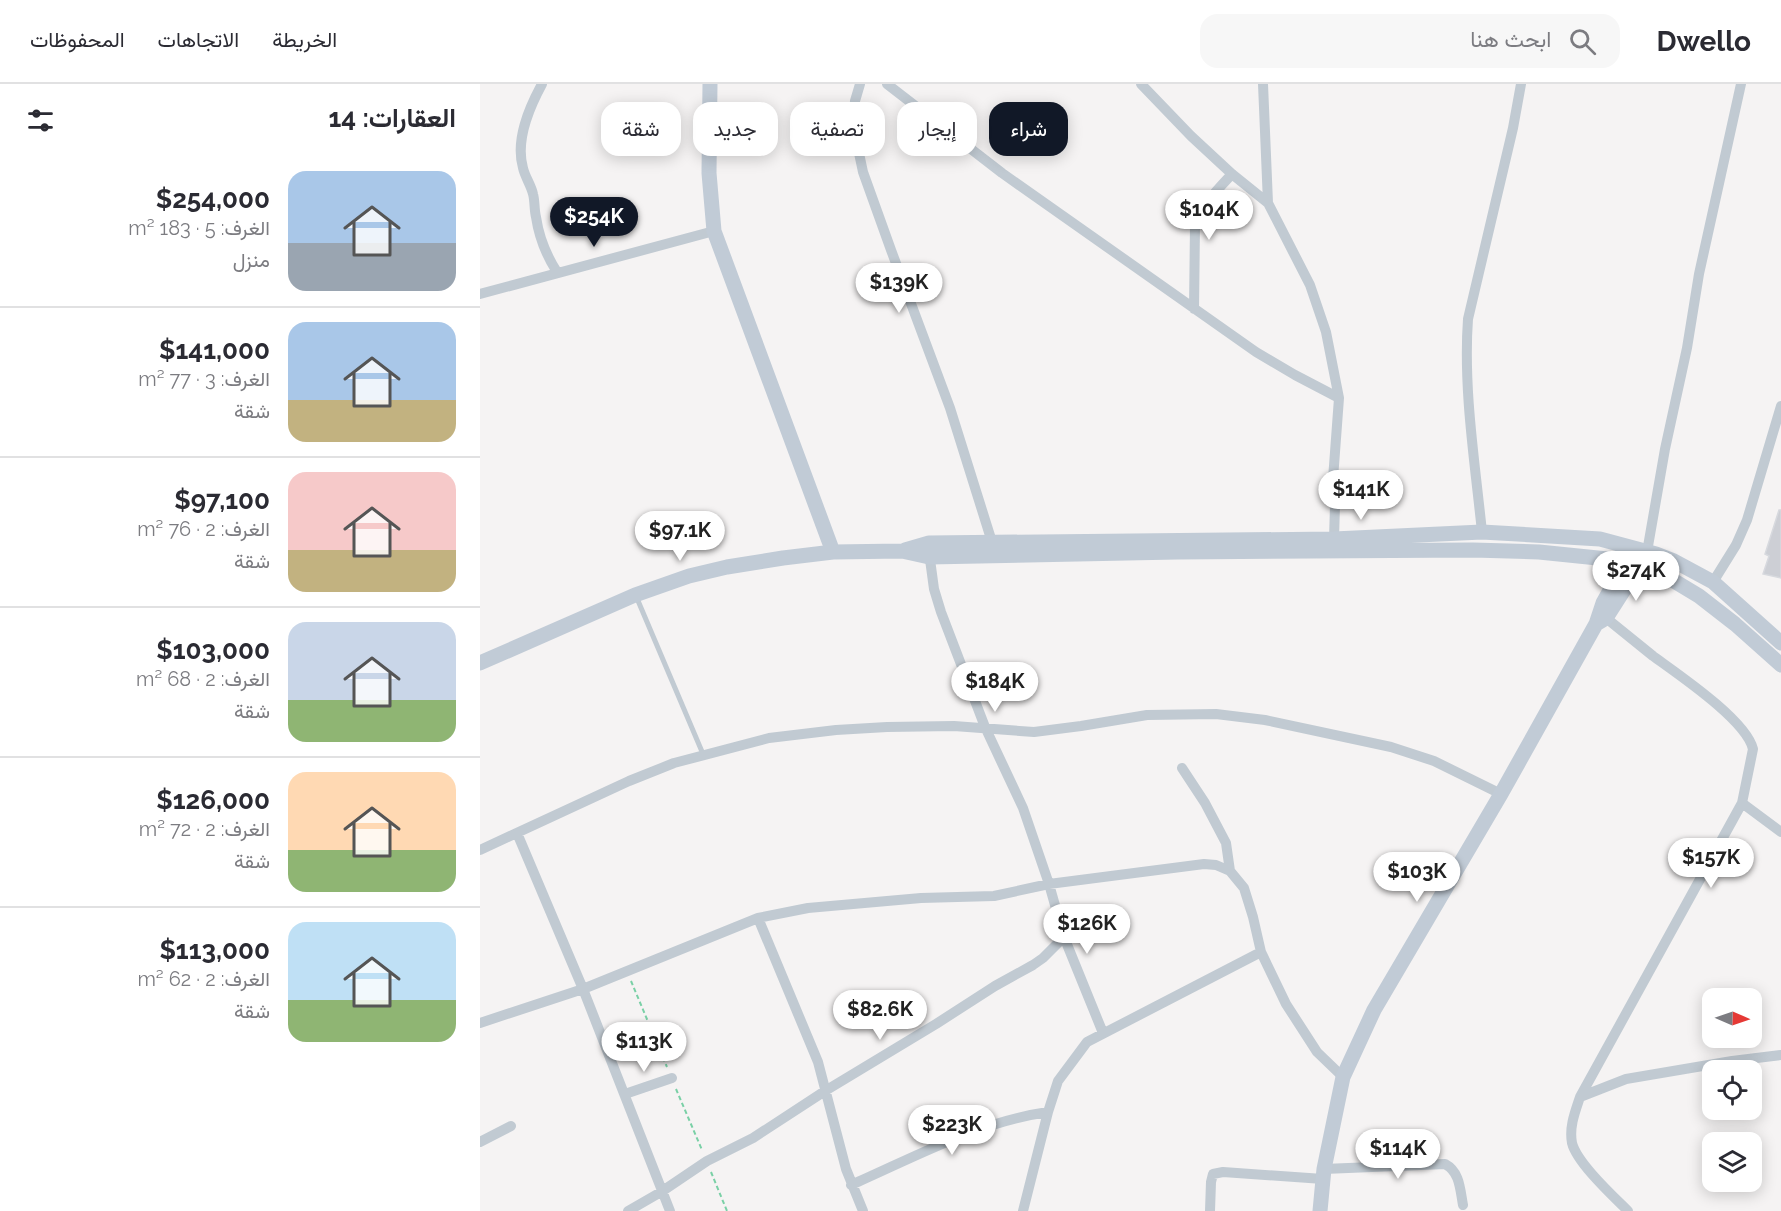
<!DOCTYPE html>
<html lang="ar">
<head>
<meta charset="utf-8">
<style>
	body { margin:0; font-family:Raleway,Vazirmatn,sans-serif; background:#f7f7f7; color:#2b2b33; direction:rtl; height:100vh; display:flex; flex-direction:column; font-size:22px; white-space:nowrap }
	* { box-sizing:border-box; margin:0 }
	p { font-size:20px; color:#7c7c81 }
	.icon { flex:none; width:33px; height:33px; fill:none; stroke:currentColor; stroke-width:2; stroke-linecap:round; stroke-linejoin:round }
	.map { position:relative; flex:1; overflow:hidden; direction:ltr }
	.panel { display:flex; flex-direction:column; background:#fff; width:480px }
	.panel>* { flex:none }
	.top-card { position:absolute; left:18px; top:18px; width:570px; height:54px; direction:rtl; display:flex; gap:12px }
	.needle { width:39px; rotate:92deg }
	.buttons { position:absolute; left:1222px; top:904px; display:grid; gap:12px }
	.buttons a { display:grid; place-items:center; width:60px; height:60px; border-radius:12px; background:#fff; box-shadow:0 3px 15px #0003; font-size:30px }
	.price { position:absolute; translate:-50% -51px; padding:0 14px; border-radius:21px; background:#fff; color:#222; font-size:20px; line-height:39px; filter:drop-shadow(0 2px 3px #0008) }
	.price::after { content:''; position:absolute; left:50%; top:36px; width:18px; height:14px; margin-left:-9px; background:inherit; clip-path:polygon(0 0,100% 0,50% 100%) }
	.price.current { background:#111827; color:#fff }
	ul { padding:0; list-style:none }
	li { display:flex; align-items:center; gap:18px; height:150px; padding:0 24px }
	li+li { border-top:2px solid #e1e1e2 }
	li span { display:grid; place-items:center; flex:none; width:168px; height:120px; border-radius:18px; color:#555 }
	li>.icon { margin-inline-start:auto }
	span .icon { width:72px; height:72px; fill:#fffc; stroke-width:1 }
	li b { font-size:26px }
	h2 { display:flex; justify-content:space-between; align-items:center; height:72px; padding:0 24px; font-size:26px }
	.pill { padding:0 21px; border-radius:18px; background:#fff; box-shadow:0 3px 15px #0003; font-size:21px; line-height:54px }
	.pill.current { background:#111827; color:#fff }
	header { display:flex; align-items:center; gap:36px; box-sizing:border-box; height:84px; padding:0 30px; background:#fff; border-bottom:2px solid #e1e1e2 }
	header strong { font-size:28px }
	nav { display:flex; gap:33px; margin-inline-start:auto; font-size:21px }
	.search { width:420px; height:54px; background:#f7f7f7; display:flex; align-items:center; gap:15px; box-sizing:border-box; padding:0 21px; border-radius:18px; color:#7c7c81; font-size:22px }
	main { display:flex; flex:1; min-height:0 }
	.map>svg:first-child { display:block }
</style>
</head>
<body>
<header>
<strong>Dwello</strong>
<div class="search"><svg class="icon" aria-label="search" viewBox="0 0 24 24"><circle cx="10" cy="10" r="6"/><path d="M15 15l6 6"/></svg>ابحث هنا</div>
<nav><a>الخريطة</a><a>الاتجاهات</a><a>المحفوظات</a></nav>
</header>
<main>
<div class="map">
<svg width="1301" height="1127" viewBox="0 0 1301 1127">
	<rect width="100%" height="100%" fill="#f5f3f3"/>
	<path fill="#cdcfd5" stroke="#d7d9de" stroke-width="1.5" d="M1299,426h2v68l-18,-4 6,-18 -4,-2z"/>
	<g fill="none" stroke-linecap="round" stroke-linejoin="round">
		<path stroke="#7ad0a6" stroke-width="2" stroke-dasharray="4.5 3" stroke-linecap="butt" d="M151,897l36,86
			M196,1005l26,61
			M231,1088l16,39"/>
		<path stroke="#c1cad2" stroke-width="5" d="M156,512l67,158"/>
		<path stroke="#c1cad2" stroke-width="10" d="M62,0c-13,24 -27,56 -19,84 2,9 8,17 10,26 2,7 1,15 3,23 3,20 10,38 21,55
			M380,0l-5,17 -2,24 10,47 28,78 59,158 42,134
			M407,0l115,89 254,179 39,23 44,23
			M661,0l50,52 41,38 36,29 42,82 16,47 13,66 -6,81 2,26 -1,34
			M783,0l5,119
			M0,210l234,-63
			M714,225l1,-84c7,-20 23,-36 37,-51
			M1002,448c-7,-69 -19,-144 -14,-213l45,-191 8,-44
			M449,468l5,37 7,23 44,115 38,81 26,76 15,53 39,96
			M1167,468l18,-103 22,-101 12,-74 42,-190
			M1233,498l23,-37 11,-25 34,-114
			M1126,534c16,13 32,26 47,38 26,19 93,64 100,93l-11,54 -162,294c-5,15 -11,30 -8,46 5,20 41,53 56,68
			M702,684l23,35 21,40 4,28
			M1262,719l39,29
			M37,749l66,156 87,222
			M0,766l149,-69 45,-18 95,-25 67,-8 51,-3 67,-1 80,6 47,-6 66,-11 69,-1 49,6 126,27 43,14 67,33
			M278,834l60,144 28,107 17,42
			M0,939l103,-34 175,-71 50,-10 113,-10 73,-2 55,-12 155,-20 12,1 14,6 14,17 9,29 8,35 25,52 31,48 26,25
			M145,1010l47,-16
			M1100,1013l46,-18 106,-18 49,-6
			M0,1058l31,-16
			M844,1085l121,-5c15,8 15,25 18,41
			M371,1101c64,-28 127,-63 197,-73
			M148,1127l33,-19 46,-31 46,-23 72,-47 111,-67 59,-38 38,-21 10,-7 21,-21
			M543,1127l25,-99 10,-31 29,-39 174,-90
			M730,1127l1,-29 2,-8 10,-2 100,7"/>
		<path stroke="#c1cbd6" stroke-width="15" d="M230,0l-1,89 5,58 119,321
			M425,466l24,-7 405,-4 148,-7 118,7 56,15 18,7 39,21 68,61
			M1116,540l10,-6 39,-61
			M0,579l155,-68 54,-19 38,-9 56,-9 50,-6 69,-1 27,6 248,-5 296,-2 66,2 88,9 24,6 48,29 36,28 46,41
			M840,1127l4,-42 19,-92 31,-67 127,-216 95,-170 7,-21 28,-50"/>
	</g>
</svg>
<div class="buttons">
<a><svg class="needle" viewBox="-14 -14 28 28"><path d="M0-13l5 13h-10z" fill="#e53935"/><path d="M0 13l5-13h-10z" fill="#7c7c81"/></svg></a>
<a><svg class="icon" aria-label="locate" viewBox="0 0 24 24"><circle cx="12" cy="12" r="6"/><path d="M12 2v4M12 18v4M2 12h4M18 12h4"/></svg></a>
<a><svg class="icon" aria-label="layers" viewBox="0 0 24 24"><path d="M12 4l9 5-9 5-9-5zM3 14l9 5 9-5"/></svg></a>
</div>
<b class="price" style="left:729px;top:157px">$104K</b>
<b class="price current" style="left:114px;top:164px">$254K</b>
<b class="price" style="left:419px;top:230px">$139K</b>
<b class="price" style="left:881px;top:437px">$141K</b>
<b class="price" style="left:200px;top:478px">$97.1K</b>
<b class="price" style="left:1156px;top:518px">$274K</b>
<b class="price" style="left:515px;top:629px">$184K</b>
<b class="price" style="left:1231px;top:805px">$157K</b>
<b class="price" style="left:937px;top:819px">$103K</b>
<b class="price" style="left:607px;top:871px">$126K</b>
<b class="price" style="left:400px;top:957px">$82.6K</b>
<b class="price" style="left:164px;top:989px">$113K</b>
<b class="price" style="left:472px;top:1072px">$223K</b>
<b class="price" style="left:918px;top:1096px">$114K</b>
<div class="top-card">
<a class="pill current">شراء</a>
<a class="pill">إيجار</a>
<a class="pill">تصفية</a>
<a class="pill">جديد</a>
<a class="pill">شقة</a>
</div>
</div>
<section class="panel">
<h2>العقارات: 14<svg class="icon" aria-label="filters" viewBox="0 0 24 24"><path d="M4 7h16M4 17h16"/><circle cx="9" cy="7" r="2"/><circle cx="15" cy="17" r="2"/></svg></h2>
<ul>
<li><span style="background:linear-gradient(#a9c7e8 60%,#9aa5b1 0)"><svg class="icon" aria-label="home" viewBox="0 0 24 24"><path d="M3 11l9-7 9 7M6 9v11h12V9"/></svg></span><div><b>$254,000</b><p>الغرف: 5 · 183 m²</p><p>منزل</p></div></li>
<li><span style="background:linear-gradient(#a9c7e8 65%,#c2b280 0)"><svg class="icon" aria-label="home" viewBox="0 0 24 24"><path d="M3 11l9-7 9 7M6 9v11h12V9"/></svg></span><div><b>$141,000</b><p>الغرف: 3 · 77 m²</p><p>شقة</p></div></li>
<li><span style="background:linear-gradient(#f6c9c9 65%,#c2b280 0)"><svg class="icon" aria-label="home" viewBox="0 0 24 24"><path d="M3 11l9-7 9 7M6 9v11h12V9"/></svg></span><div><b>$97,100</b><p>الغرف: 2 · 76 m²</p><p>شقة</p></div></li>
<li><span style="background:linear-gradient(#c9d6e8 65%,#8fb573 0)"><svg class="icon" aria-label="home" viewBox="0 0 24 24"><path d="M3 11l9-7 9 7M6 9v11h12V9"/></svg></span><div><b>$103,000</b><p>الغرف: 2 · 68 m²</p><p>شقة</p></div></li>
<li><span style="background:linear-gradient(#ffd9b3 65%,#8fb573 0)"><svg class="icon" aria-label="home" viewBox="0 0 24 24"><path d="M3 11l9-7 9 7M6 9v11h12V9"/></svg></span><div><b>$126,000</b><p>الغرف: 2 · 72 m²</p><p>شقة</p></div></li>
<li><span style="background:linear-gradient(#bfe0f5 65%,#8fb573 0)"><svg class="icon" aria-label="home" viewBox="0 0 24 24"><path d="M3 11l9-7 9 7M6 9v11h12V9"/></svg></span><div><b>$113,000</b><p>الغرف: 2 · 62 m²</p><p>شقة</p></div></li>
</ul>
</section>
</main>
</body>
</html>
